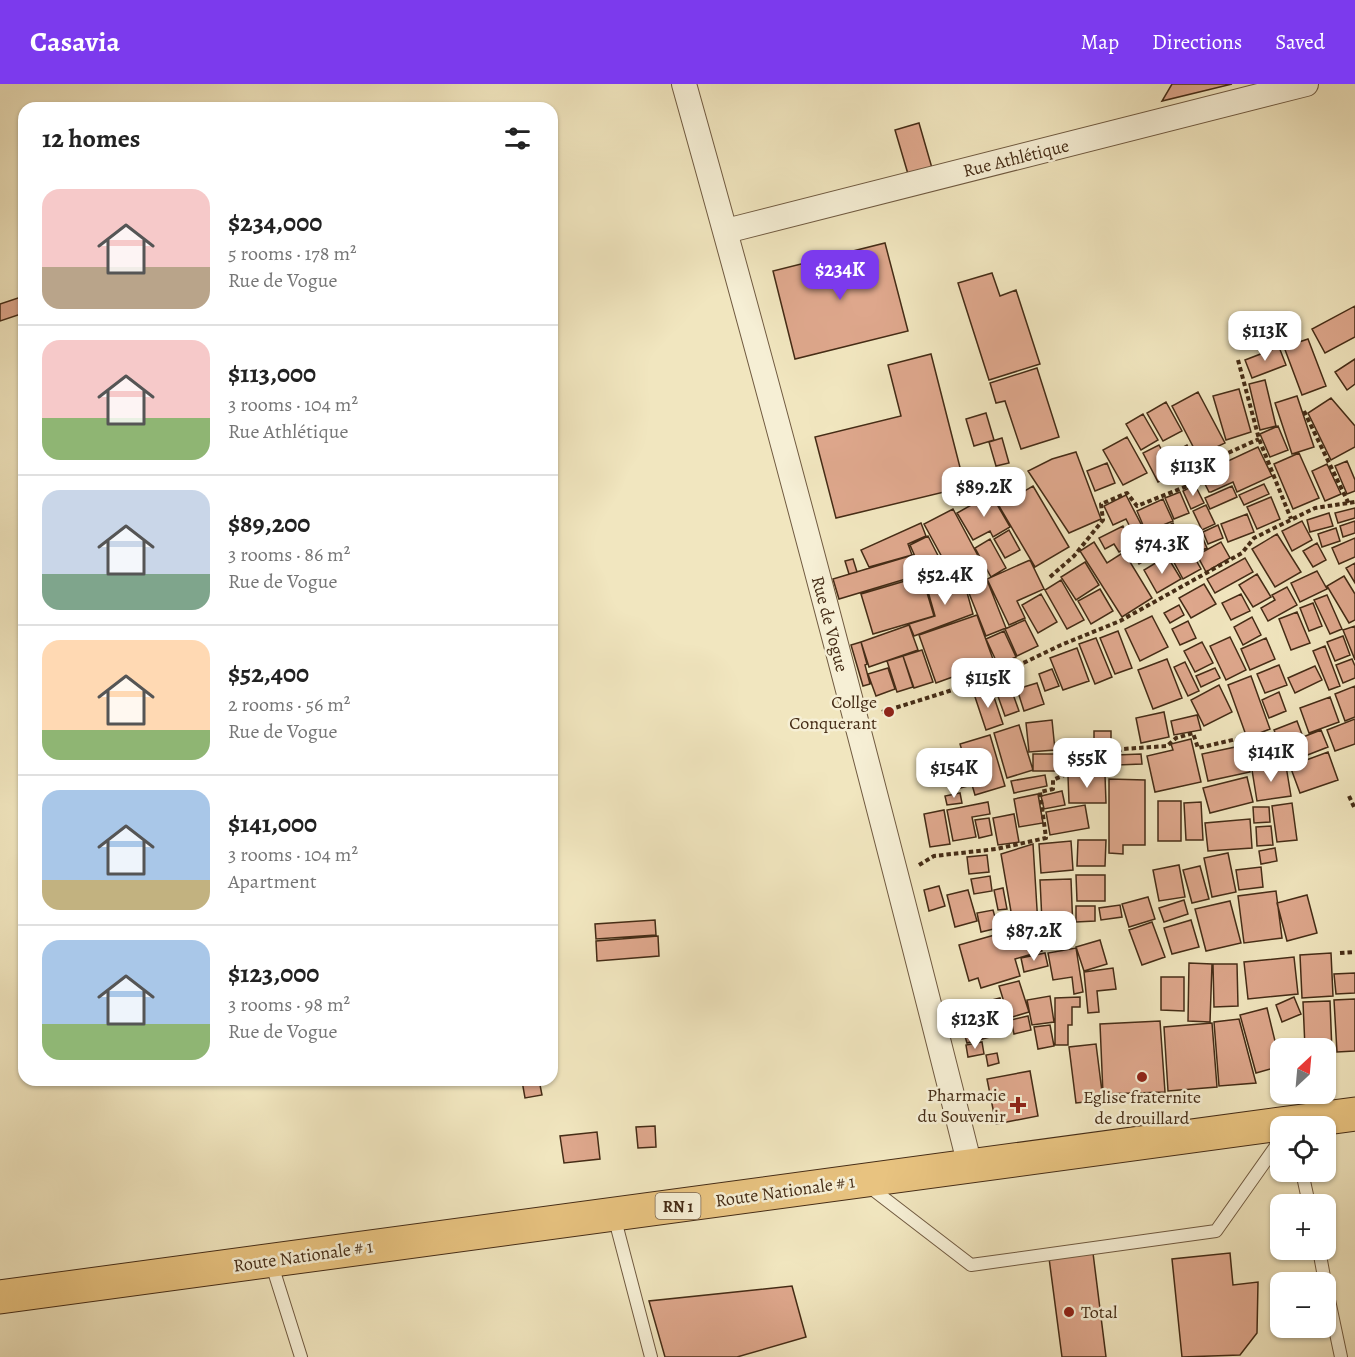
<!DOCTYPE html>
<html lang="en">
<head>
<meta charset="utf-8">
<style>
	body { margin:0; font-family:Alegreya,serif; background:#f6f6f6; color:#222; height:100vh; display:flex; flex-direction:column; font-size:22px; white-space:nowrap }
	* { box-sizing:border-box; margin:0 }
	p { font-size:20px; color:#767676 }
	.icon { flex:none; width:33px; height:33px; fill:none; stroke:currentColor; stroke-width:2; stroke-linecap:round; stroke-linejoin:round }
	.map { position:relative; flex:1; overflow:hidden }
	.details { position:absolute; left:18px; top:18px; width:540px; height:984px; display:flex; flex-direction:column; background:#fff; border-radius:18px; box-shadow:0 2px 4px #0004 }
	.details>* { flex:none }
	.needle { width:39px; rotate:26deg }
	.buttons { position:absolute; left:1270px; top:954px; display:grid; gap:12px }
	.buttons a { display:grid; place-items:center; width:66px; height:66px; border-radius:12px; background:#fff; box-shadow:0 2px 4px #0004; font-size:30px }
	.price { position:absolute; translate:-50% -51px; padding:0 14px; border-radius:12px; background:#fff; color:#222; font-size:20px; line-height:39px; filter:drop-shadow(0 2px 3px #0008) }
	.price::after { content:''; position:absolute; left:50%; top:36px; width:18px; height:14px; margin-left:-9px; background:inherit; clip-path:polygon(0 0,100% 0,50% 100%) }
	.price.active { background:#7c3aed; color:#fff }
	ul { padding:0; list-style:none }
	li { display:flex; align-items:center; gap:18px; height:150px; padding:0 24px }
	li+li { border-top:2px solid #e0e0e0 }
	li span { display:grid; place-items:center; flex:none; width:168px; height:120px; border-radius:18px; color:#555 }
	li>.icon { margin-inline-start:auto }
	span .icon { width:72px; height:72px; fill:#fffc; stroke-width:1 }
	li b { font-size:26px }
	h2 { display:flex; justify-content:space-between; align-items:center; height:72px; padding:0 24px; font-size:26px }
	header { display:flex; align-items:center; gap:36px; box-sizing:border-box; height:84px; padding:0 30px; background:#7c3aed; color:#fff }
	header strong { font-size:28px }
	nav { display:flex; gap:33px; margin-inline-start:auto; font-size:21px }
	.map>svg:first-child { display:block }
</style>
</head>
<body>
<header>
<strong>Casavia</strong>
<nav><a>Map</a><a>Directions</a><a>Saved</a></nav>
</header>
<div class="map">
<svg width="1355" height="1273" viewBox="0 0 1355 1273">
	<rect width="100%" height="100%" fill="#f1e6bf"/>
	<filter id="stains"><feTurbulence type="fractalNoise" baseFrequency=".00333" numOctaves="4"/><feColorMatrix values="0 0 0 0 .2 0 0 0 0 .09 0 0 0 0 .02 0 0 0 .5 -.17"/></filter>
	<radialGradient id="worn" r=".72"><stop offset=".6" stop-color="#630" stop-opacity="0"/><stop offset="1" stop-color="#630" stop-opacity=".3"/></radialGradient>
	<path fill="#dea78c" stroke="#452c16" stroke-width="1.5" d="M1172,0h60l-70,17z
		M919,39l13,45 -24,6 -13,-44z
		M885,159l23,88 -113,28 -22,-88z
		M992,189l8,23 16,-6 24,74 -51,16 -31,-97z
		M24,212v17l-24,8v-17z
		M1355,222v31l-30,16 -13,-24z
		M1308,255l18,47 -24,9 -18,-48z
		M1279,263l7,18 -34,13 -7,-18z
		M931,270l34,133 -129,31 -21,-81 86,-21 -13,-51z
		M1355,275v25l-8,6 -12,-18z
		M1037,284l22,69 -38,12 -16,-48 -9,2 -6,-20z
		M1265,296l11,46 -16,4 -11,-46z
		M1239,305l12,43 -25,8 -13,-44z
		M1198,308l27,51 -27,13 -26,-50z
		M1297,312l17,51 -22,7 -17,-51z
		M1331,314l24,28v21l-24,13 -23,-47z
		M1166,318l16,29 -19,10 -16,-28z
		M986,329l8,27 -20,6 -8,-27z
		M1143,330l15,26 -17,10 -15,-26z
		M1278,342l10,24 -18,7 -10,-23z
		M1127,353l20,36 -24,12 -20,-35z
		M1002,354l7,25 -13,3 -7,-24z
		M1159,361l15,29 -16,8 -15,-29z
		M1187,361l13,26 -20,10 -12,-26z
		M1258,363l14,29 -35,16 -4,-10 -22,10h-2l-9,-18z
		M1076,368l25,67 -32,14 -41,-62 24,-12z
		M1299,369l20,45 -26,11 -19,-45z
		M1347,377l8,19v11l-8,3 -12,-28z
		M1107,379l8,20 -20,8 -8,-20z
		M1327,380l14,30 -16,7 -13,-30z
		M1264,400l5,10 -25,11 -5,-10z
		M1195,401l9,18 -13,6 -8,-18z
		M1033,402l36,61 -34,20 -36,-61z
		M1232,402l5,11 -27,12 -5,-11z
		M1180,408l9,21 -15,6 -9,-21z
		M991,410l19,33 -17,10 -3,-6 -17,9 -16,-27z
		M1126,411l18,35 -10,5 -8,-16 -13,6 -9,-19z
		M1271,413l9,22 -23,10 -10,-22z
		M1163,415l10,22 -27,11 -9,-21z
		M1206,421l9,19 -13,6 -9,-19z
		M1355,424v10l-17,5 -3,-10z
		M953,425l31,58 -19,9 -1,-1 -10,4 -30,-55z
		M1329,429l4,13 -23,6 -3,-12z
		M1247,430l7,18 -26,10 -7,-18z
		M1302,437l10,19 -20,11 -10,-20z
		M1355,437v12l-12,4 -3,-11z
		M921,439l5,13 -18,8 4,11 -43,12 -8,-17z
		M1173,439l6,12 -15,7 3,5 -10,4 -8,-16z
		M1218,441l5,13 -15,6 -5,-12z
		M1123,442l10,19 -14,7 -5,-8 -9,5 -6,-11z
		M1336,444l4,13 -18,6 -4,-13z
		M1009,446l11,20 -15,8 -11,-19z
		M1201,450l6,14 -12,5 -6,-15z
		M1277,450l24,38 -26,15 -23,-38z
		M928,452l22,43 -22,7 -18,-41z
		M1355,454v19l-16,7 -7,-16z
		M990,455l16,29 -15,9 -16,-29z
		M1148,455l8,15 -17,10 -9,-15z
		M1094,458l13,21 17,-11 28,46 -30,19 -42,-66z
		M1221,458l9,16 -24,14 -9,-17z
		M1317,459l9,17 -13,7 -10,-16z
		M1188,462l13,23 -18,10 -13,-24z
		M913,471l6,20 -80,24 -6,-20z
		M1167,472l14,23 -24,14 -13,-23z
		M1245,474l8,14 -38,21 -8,-14z
		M853,475l4,13 -8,2 -4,-13z
		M1030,476l14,29 -27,12 8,17 -16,7 -22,-46z
		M1085,478l14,23 -23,15 -15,-23z
		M1355,479v20l-9,-15z
		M983,486l23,58 -20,8 -23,-58z
		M1317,487l10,18 -27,13 -9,-19z
		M1257,490l14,23 -18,10 -14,-22z
		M922,492l12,40 -61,18 -12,-40z
		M1344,492l11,18v26l-6,3 -22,-37z
		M963,494l10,36 -59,22 -5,-12 26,-8 -8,-28z
		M1061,496l23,40 -17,9 -22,-39z
		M1204,500l12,20 -25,14 -12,-20z
		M1287,503l10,18 -29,16 -7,-13 14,-8 -3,-5z
		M1100,505l13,22 -22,13 -13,-23z
		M1041,510l16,28 -19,11 -16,-28z
		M1241,510l9,17 -19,9 -9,-17z
		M1327,511l15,34 -12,5 -16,-34z
		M1313,519l9,23 -13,5 -9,-23z
		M1179,521l5,10 -14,8 -6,-10z
		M1297,528l13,31 -19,7 -12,-31z
		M977,531l17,47 -58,21 -17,-48z
		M1152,532l16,31 -28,14 -15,-32z
		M1252,533l9,18 -18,10 -9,-18z
		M1025,536l13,26 -21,10 -12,-27z
		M1188,537l8,17 -16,7 -8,-16z
		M909,541l9,25 -49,17 -8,-25z
		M1355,542v34l-12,-30z
		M1004,547l12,26 -18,8 -12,-26z
		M1118,547l14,37 -17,6 -15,-36z
		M1343,552l7,19 -15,6 -8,-19z
		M1230,553l16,33 -20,10 -16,-34z
		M1096,554l16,39 -17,7 -16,-40z
		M1266,554l9,21 -25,11 -9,-21z
		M861,558l6,22 -2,1 5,19 -7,2 -12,-41z
		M1202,558l11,21 -18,9 -11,-21z
		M1325,562l15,40 -11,4 -16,-39z
		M1077,564l12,33 -26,9 -13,-32z
		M922,566l11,32 -19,6 -11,-32z
		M903,572l10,31 -16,5 -10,-31z
		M1167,575l15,39 -29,11 -15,-39z
		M1352,575l3,7v12l-12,5 -7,-18z
		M1185,578l14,29 -11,5 -14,-29z
		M1279,581l8,20 -22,8 -8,-19z
		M1315,582l7,14 -27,13 -7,-15z
		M888,584l7,21 -19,7 -8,-22z
		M1215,584l5,10 -19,9 -5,-11z
		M1052,585l7,17 -14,5 -6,-17z
		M1251,592l19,53 -23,9 -19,-53z
		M1009,599l10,28 -14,5 -10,-28z
		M1037,599l7,21 -20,7 -7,-22z
		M1219,601l13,27 -28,14 -13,-26z
		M1355,602v31l-10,4 -10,-27z
		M991,604l12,36 -17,6 -12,-36z
		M1279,608l7,19 -17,7 -7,-18z
		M1330,613l9,25 -30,11 -9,-25z
		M1164,628l5,25 -28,6 -5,-25z
		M1197,631l4,15 -27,5 -3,-14z
		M1355,635v25l-20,7 -8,-21z
		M1052,636l3,30 -26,2 -3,-29z
		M1297,637l6,16 18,-7 7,17 -41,16 -13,-33z
		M1019,641l14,45 -26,8 -13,-45z
		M1094,647h17v20h-17z
		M1271,649l6,16 -10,3 -6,-16z
		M990,651l15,51 -30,9 -15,-51z
		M1191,655l10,43 -46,10 -8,-36 26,-6 -2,-6z
		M1245,661l5,27 -42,9 -6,-27z
		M1328,668l10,28 -38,13 -10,-27z
		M1033,670h31l1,17h-32z
		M1141,670l1,10 -25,1 -1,-10z
		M962,680l6,22 -12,3 -6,-21z
		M1286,682l5,30 -34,5 -5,-31z
		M1045,691l2,11 -33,7 -3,-12z
		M1105,691l1,28h-37l-1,-27z
		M1247,693l6,25 -43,11 -7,-25z
		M1109,695l36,1v65h-22v9l-14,-1z
		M1062,707l3,14 -21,4 -3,-13z
		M960,709l2,10 -15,2 -2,-9z
		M1038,710l5,29 -24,4 -5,-28z
		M1158,717h23v40h-23z
		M988,718l2,12 -18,3 4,20 -23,4 -6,-31z
		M1201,718l2,38h-17l-2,-37z
		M1292,719l5,37 -20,2 -5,-36z
		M1085,721l4,23 -39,7 -4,-23z
		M1253,723h16l1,15 -16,1z
		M944,726l6,34 -20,3 -6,-33z
		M1014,730l5,28 -21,3 -5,-27z
		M989,734l3,17 -13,3 -4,-18z
		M1250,735l2,29 -44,3 -3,-28z
		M1271,742l2,19 -16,1 -1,-19z
		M1078,756h28l-1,26h-28z
		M1071,757l2,29 -32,3 -2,-29z
		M1033,760l5,81 -24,4 -13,-75z
		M1275,764l2,13 -16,3 -2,-13z
		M1228,769l8,39 -24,5 -8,-39z
		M987,771l2,17 -20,2 -2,-17z
		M1179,781l6,32 -26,4 -6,-31z
		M1200,782l9,33 -17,4 -9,-33z
		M1261,783l2,20 -24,3 -3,-20z
		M1076,791h29v26h-28z
		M990,792l2,15 -18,3 -3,-15z
		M1071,795l2,52h-13v10l-17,1 -3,-62z
		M939,802l6,20 -16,5 -5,-21z
		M1003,804l4,21 -9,1 -4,-20z
		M968,806l9,31 -22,6 -8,-32z
		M1276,807l6,47 -38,5 -6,-47z
		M1307,811l10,38 -30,8 -10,-38z
		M1148,813l7,22 -26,8 -7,-23z
		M1184,816l4,14 -24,8 -5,-14z
		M1230,817l11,42 -35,8 -11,-42z
		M1120,821l2,12 -21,3 -2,-12z
		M1076,822h19v15l-19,1z
		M993,826l5,18 -17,4 -4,-19z
		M655,836l1,15 -60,4 -1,-15z
		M1191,836l8,27 -27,7 -8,-26z
		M1152,838l13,35 -23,8 -13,-35z
		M1016,845l4,12 17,-4 5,14 -27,8 5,17 -39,12 -3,-10 -9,3 -10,-36z
		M658,852l1,20 -62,5 -1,-20z
		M1100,856l7,24 -23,7 -8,-24z
		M1076,864l7,44 -9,2 -2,-17 -19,3 -5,-27z
		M1045,869l3,13 -24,6 -3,-14z
		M1331,869l2,43 -31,2 -2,-43z
		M1294,873l4,37 -50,5 -4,-37z
		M1189,879l23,1 -2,58 -22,-1z
		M1213,880h24l1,42 -24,1z
		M1113,884l3,21 -19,2 2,21 -11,1 -4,-41z
		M1355,889v20l-19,1 -2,-20z
		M1161,893h23v34l-23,-1z
		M1019,897l10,31 -20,6 -10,-32z
		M1050,912l4,26 -22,3 -5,-25z
		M1080,913v10h-8v18h-4v20h-13v-47z
		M1294,913l7,17 -19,8 -6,-17z
		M1000,914l9,34 -42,11 -10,-34z
		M1355,915v52l-18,1 -3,-52z
		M1330,917l2,51h-6v-4h-21l-2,-46z
		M1267,924l14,58 -25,7 -16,-58z
		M1028,932l3,14 -17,4 -3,-14z
		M1239,935l17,64 -37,3 -5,-64z
		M1160,937l5,71 -62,2 -3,-70z
		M1212,939l5,64 -49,4 -4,-64z
		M1050,941l4,21 -16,3 -4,-22z
		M982,958l2,12 -16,3 -2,-12z
		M1096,960l7,56 -27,3 -7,-56z
		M997,969l2,10 -11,3 -2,-11z
		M1030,987l8,45 -42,8 -9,-45z
		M539,996l3,15 -17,3 -3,-17z
		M655,1042l1,21 -18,1 -2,-21z
		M597,1048l3,27 -36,4 -4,-27z
		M1093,1169l13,104h-44l-13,-99z
		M1230,1169l3,32 25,-3 -1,51 -17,22 -58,2 -10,-98z
		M792,1202l14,51 -69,20h-72l-16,-56z"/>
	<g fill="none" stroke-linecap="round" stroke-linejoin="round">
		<g stroke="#705a40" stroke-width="14">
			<path id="service" d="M1302,1088l7,32
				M867,1101l104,80 245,-34 65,-92
				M614,1132l37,141
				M1319,1166l6,32
				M271,1178l30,95
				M1326,1202l15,71"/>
		</g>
		<g stroke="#705a40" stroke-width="26">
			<path id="minor" d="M684,0c101,359 195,720 286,1082
				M726,147l580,-147"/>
		</g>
		<g stroke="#452c16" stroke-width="35">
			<path id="primary" d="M0,1213l1355,-183"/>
		</g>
		<path stroke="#452c16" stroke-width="4" stroke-dasharray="4.5 3" stroke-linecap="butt" d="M1238,276l21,79 32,80
			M1304,327l45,93
			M1050,493l24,-21 29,-36 -2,-16 26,-11 10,13 53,-21 18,-23 51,-23
			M882,628l112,-35 67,-32 59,-24 122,-68 12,-15 61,-30 40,-6
			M1349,712l6,13
			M919,781l15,-9 62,-7 50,-11 -6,-46 13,-3v-9l70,-31 44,-3 9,-8 17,-5 5,15 43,-10 9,4
			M1340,869l15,-1"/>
		<use href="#service" stroke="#f6efd5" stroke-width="12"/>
		<use href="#minor" stroke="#f6efd5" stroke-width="24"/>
		<use href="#primary" stroke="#e8c380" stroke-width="33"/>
	</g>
	<g fill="#8f2418" stroke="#f6efd5" stroke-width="2">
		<circle cx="889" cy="628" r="6"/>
		<circle cx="1142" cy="993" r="6"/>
		<path d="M1015 1012h6v6h6v6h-6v6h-6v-6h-6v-6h6z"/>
		<circle cx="1069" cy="1228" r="6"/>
	</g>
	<g text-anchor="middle" stroke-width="5" stroke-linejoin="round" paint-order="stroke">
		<rect fill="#f6efd5" stroke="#7a664f" stroke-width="1.5" x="655.5" y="1109" width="45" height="26" rx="4.5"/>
		<g font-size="16" font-weight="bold" fill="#452c16">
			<text x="678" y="1128">RN 1</text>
		</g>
		<g font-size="18" fill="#452c16" stroke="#f6efd5">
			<text transform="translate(1016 74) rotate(-14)" y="6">Rue Athlétique</text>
			<text transform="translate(830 540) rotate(75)" y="6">Rue de Vogue</text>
			<text transform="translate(785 1107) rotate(-8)" y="6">Route Nationale # 1</text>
			<text transform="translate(303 1172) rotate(-8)" y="6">Route Nationale # 1</text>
		</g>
		<g font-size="18" fill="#452c16" stroke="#f6efd5" text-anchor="end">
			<text x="877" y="624">Collge<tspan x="877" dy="21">Conquerant</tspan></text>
			<text x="1006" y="1017">Pharmacie<tspan x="1006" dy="21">du Souvenir</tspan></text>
			<text x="1142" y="1019" text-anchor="middle">Eglise fraternite<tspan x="1142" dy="21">de drouillard</tspan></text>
			<text x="1081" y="1234" text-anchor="start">Total</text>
		</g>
	</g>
	<rect width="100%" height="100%" filter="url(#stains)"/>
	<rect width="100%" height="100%" fill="url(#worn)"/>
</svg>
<div class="buttons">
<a><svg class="needle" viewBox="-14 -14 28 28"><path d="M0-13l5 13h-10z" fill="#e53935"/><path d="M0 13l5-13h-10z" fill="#767676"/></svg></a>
<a><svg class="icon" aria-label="locate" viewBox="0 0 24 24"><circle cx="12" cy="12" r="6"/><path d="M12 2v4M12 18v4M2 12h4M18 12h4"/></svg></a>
<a>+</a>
<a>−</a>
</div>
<b class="price active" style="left:840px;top:217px">$234K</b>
<b class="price" style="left:1265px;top:278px">$113K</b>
<b class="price" style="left:1193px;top:413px">$113K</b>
<b class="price" style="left:984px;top:434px">$89.2K</b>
<b class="price" style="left:1162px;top:491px">$74.3K</b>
<b class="price" style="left:945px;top:522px">$52.4K</b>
<b class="price" style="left:988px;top:625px">$115K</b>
<b class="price" style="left:1271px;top:699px">$141K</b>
<b class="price" style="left:1087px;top:705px">$55K</b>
<b class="price" style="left:954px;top:715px">$154K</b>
<b class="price" style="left:1034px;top:878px">$87.2K</b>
<b class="price" style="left:975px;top:966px">$123K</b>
<section class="details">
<h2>12 homes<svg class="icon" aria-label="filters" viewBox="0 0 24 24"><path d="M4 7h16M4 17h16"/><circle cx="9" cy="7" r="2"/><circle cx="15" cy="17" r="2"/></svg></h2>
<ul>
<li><span style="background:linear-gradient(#f6c9c9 65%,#b9a48a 0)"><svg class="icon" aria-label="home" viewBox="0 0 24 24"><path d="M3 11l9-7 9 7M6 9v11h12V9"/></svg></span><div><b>$234,000</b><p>5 rooms · 178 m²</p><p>Rue de Vogue</p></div></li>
<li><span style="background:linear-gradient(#f6c9c9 65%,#8fb573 0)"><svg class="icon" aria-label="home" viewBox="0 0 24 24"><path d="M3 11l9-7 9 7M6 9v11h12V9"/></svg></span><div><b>$113,000</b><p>3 rooms · 104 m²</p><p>Rue Athlétique</p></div></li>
<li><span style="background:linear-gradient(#c9d6e8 70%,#7fa58c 0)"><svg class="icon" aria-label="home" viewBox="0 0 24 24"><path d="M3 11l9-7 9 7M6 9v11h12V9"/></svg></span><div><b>$89,200</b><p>3 rooms · 86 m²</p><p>Rue de Vogue</p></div></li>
<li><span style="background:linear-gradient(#ffd9b3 75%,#8fb573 0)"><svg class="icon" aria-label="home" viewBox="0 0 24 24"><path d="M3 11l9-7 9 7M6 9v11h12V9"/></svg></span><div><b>$52,400</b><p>2 rooms · 56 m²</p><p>Rue de Vogue</p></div></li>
<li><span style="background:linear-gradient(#a9c7e8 75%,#c2b280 0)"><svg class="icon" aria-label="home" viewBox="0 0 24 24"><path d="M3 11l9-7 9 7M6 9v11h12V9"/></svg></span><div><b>$141,000</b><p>3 rooms · 104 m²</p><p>Apartment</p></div></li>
<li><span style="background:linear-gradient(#a9c7e8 70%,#8fb573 0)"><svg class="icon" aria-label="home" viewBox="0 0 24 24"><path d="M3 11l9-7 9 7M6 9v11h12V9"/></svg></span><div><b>$123,000</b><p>3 rooms · 98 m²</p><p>Rue de Vogue</p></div></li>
</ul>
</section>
</div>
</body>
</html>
